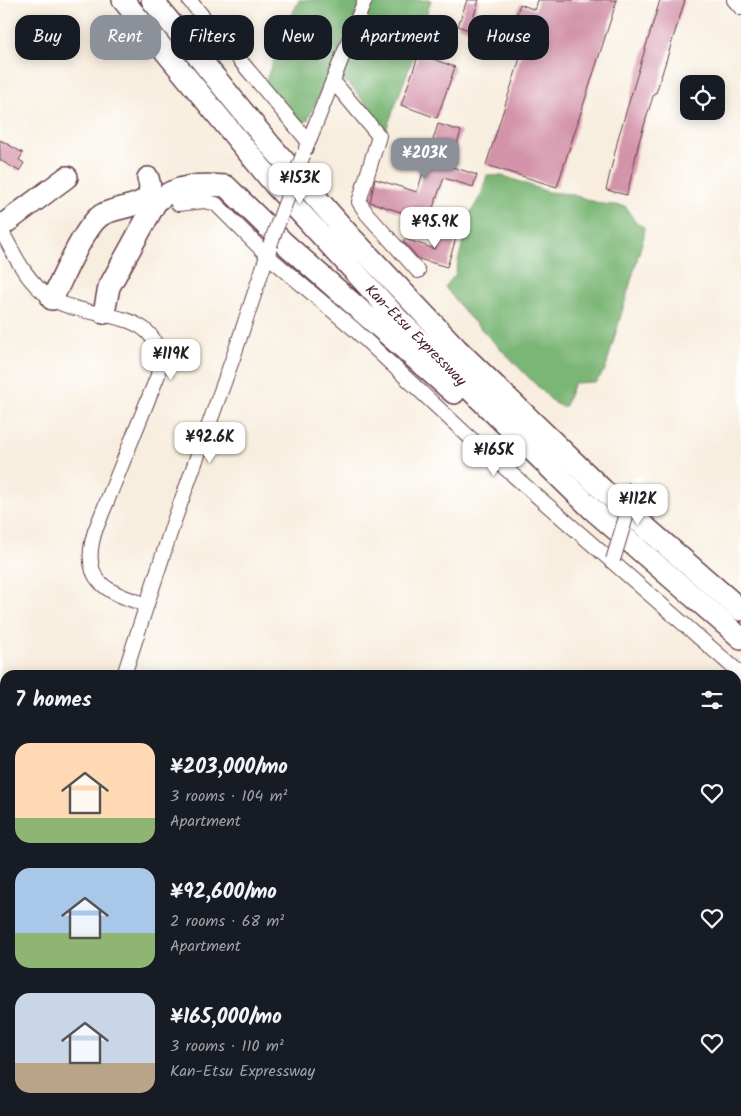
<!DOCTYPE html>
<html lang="en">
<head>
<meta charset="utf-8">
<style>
	body { margin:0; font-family:Kalam,sans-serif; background:#242831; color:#f1f3f6; height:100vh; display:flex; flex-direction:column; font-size:19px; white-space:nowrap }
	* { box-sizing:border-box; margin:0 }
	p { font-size:16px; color:#9ea1a6 }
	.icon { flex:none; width:28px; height:28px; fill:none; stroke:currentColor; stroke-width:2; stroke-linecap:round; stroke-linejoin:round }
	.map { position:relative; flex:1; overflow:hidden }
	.side { position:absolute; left:0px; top:670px; width:741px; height:446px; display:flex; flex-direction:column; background:#171b24; border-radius:15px 15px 0 0; box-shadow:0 2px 12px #0003 }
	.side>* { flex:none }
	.guide { position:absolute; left:15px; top:15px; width:711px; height:45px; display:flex; gap:10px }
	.tools { position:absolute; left:680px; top:75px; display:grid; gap:10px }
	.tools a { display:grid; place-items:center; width:45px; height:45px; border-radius:10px; background:#171b24; box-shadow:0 2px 12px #0003; font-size:25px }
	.price { position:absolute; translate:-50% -42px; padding:0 11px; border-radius:10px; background:#fff; color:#222; font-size:16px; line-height:32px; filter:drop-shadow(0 1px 2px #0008) }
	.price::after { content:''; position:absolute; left:50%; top:30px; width:15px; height:11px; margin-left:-8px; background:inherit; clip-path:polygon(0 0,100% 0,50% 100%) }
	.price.active { background:#8c9099; color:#fff }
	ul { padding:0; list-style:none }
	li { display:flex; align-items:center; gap:15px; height:125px; padding:0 15px }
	li span { display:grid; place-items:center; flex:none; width:140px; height:100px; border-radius:15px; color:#555 }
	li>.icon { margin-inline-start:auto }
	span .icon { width:60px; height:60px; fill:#fffc; stroke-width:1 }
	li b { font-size:21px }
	h2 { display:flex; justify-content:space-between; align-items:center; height:60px; padding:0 15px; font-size:21px }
	.chip { padding:0 18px; border-radius:15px; background:#171b24; box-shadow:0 2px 12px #0003; font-size:18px; line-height:45px }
	.chip.active { background:#8c9099; color:#fff }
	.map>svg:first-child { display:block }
</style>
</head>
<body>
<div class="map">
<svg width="741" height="1116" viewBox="0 0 741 1116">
	<rect width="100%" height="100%" fill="#fff"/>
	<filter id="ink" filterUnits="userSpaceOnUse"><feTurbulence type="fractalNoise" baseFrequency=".02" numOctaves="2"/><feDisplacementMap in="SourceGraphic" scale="10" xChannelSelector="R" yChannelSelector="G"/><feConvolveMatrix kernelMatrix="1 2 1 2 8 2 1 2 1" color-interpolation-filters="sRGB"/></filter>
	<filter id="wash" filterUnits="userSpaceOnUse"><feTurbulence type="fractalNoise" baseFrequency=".0096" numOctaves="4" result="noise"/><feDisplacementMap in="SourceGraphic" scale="20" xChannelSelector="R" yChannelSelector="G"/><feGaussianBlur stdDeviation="1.12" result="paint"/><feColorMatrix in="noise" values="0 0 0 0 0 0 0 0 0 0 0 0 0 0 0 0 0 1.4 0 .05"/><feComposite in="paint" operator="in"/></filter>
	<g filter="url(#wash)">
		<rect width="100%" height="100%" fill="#f8eedf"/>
		<path fill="#7ab674" stroke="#626a50" d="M299,0h132l-14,47 -31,83 -35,-44 -17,-12 -13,17 -14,30 -8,1 -30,-34 -3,-8 18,-48z
			M487,175l17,1 44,16 22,2 32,10 23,2 11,17 8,4v9l-39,134 -9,12 -22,1 -10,25 -10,-5 -87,-88 -22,-28 10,-12 14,-59 13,-23z"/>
		<g id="blocks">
			<path fill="#d393a9" d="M467,0h12l-10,30 -11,-4z
				M538,0h79l-60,187 -71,-22 44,-138 -16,-6 6,-17 15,6z
				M660,0h25l-29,93h-2l-15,49 -12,53 -21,-5 13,-55z
				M419,54l36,13 -18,51 -36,-13z
				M438,124l23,7 -5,16 -5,-2 -5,16 2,1 -1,3 30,10 -4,12 -29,-9 -16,43 -58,-19 5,-23 42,13z
				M0,140l23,13 -4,7 5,3 -5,8 -19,-11z
				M441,230l16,5 -10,32 -28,-8 -15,-17 1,-3 30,10z"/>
		</g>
	</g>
	<g filter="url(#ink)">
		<use href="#blocks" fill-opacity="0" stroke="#643e46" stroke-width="1"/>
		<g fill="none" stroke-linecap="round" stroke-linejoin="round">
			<g stroke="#643e46" stroke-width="16">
				<path id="minor" d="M189,0l119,141
					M734,0l7,8
					M333,81l46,55 -20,66 8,12 51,57
					M306,148l59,-148
					M178,204l26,-3 12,3 52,52 86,73 113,106 274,239
					M0,228c14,26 26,54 51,70 40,26 117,5 107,77l-63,156c-16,51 12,61 52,74
					M124,675l49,-151 61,-169 36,-108
					M0,1101l5,-16"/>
			</g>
			<g stroke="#643e46" stroke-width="20">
				<path id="major" d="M0,1070l5,3
					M74,1111l8,5"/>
			</g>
			<g stroke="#643e46" stroke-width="24">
				<path id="highway" d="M123,0l152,185 125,136 192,188 149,129
					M152,0l119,146 78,89 108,114 147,142 137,119
					M0,227l67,-50
					M52,299c11,-21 31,-70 48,-83 18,-13 59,-5 48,-38
					M104,313l5,-26 47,-85c20,-18 45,-18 70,-16l57,56 171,151"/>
			</g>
			<use href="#minor" stroke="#fff" stroke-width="14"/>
			<use href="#major" stroke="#fff" stroke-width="18"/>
			<use href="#highway" stroke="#fff" stroke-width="21"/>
			<g stroke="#643e46" stroke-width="16" stroke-linecap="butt">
				<path id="minor-bridge" d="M270,245l33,-90
					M613,560l23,-76"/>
			</g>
			<use href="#minor-bridge" stroke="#fff" stroke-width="14"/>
		</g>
	</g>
	<g text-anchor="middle" stroke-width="4.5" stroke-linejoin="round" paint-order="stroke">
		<g font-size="15" fill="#4a1f2b" stroke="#fff">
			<text transform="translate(416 335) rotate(45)" y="5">Kan-Etsu Expressway</text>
		</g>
	</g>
</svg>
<div class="tools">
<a><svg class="icon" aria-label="locate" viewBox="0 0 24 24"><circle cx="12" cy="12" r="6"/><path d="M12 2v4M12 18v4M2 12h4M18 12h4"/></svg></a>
</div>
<b class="price active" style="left:425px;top:180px">¥203K</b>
<b class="price" style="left:300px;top:205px">¥153K</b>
<b class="price" style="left:435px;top:249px">¥95.9K</b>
<b class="price" style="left:171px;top:381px">¥119K</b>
<b class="price" style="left:210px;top:464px">¥92.6K</b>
<b class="price" style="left:494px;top:477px">¥165K</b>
<b class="price" style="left:638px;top:526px">¥112K</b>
<div class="guide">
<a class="chip">Buy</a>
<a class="chip active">Rent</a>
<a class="chip">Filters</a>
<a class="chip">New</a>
<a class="chip">Apartment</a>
<a class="chip">House</a>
</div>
<section class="side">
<h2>7 homes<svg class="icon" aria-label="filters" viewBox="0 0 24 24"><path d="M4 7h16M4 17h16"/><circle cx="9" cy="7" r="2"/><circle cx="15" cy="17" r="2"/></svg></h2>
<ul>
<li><span style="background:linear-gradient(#ffd9b3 75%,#8fb573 0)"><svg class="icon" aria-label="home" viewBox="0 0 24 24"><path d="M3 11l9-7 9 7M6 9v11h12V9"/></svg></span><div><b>¥203,000/mo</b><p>3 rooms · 104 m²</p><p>Apartment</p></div><svg class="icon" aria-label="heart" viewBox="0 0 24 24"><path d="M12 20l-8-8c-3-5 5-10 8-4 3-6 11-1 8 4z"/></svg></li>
<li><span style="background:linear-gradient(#a9c7e8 65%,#8fb573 0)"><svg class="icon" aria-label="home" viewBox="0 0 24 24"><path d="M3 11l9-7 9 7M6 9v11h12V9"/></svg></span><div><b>¥92,600/mo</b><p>2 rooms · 68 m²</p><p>Apartment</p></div><svg class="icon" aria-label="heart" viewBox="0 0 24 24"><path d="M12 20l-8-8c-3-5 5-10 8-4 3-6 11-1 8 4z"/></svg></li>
<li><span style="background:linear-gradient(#c9d6e8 70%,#b9a48a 0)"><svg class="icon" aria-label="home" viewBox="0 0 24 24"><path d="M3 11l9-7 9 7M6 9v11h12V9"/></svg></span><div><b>¥165,000/mo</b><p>3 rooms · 110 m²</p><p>Kan-Etsu Expressway</p></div><svg class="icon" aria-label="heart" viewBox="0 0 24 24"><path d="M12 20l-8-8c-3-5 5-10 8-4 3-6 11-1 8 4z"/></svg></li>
</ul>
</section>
</div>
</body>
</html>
